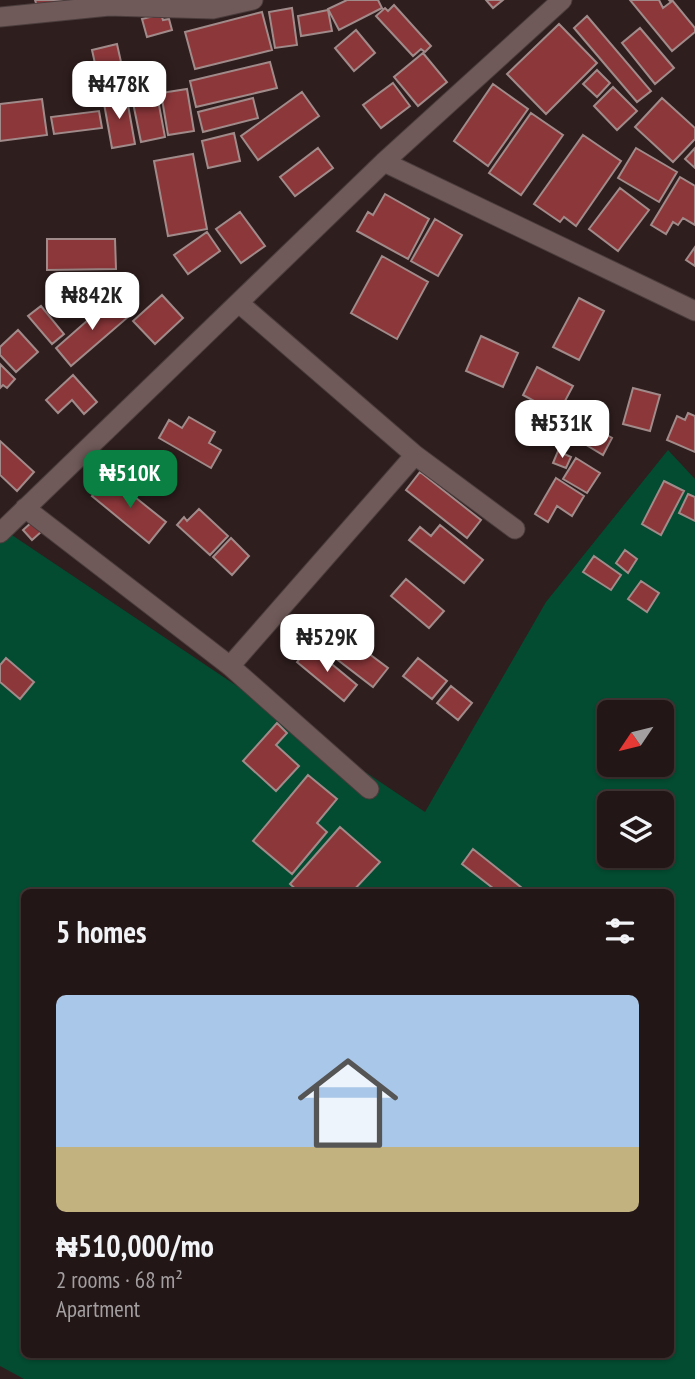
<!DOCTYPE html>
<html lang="en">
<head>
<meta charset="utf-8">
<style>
	body { margin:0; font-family:"PT Sans Narrow",sans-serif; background:#2b1f1f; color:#f1f3f6; height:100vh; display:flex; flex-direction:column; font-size:26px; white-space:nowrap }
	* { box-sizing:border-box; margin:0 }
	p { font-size:23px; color:#a39fa1 }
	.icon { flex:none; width:38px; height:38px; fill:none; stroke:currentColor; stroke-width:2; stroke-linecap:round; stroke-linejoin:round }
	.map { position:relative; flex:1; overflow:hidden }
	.sheet { position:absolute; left:21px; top:889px; width:653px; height:469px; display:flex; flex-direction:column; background:#231616; border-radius:10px; box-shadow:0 2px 5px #0004,0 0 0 2px #403535 }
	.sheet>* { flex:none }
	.needle { width:46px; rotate:235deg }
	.buttons { position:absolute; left:597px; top:700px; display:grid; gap:14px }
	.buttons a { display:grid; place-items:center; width:77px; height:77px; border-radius:10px; background:#231616; box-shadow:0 2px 5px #0004,0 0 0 2px #403535; font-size:35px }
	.price { position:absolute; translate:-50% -60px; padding:0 16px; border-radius:14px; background:#fff; color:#222; font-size:23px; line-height:46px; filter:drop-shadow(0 2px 4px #0008) }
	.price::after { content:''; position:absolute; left:50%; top:42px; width:21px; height:16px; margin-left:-10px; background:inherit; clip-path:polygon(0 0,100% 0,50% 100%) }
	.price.active { background:#0b8043; color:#fff }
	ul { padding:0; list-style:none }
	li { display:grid; align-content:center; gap:14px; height:371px; padding:0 35px }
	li+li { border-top:2px solid #403535 }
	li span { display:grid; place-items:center; height:217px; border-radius:10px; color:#555 }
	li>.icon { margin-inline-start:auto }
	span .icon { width:126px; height:126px; fill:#fffc; stroke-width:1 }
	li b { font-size:30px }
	h2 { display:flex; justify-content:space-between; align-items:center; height:84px; padding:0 35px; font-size:30px }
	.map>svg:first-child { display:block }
</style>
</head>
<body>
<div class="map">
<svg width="695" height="1379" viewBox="0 0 695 1379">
	<rect width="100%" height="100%" fill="#2f1e1e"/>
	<path fill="#034b31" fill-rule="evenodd" d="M668,450l27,29v900h-671l-24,-13v-839l425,285 121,-210zM609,712h53v53h-53zM609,803h53v53h-53zM24,892h646v462h-646z"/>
	<path fill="#8c373a" stroke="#a18b8a" stroke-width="2" d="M35,0h36l-34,6z
		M347,0h31l4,8 -43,22 -11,-21z
		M486,0h17l-10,8z
		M630,0h29l4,8 8,-6 -2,-2h3l23,28v4l-23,19z
		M394,5l37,41 -6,6 -4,-3 -8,7 -37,-40 9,-8 3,3z
		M292,8l5,37 -22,3 -6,-36z
		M328,10l4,21 -31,5 -3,-20z
		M262,12l10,38 -77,19 -10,-37z
		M161,14l2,6 6,-1 3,11 -25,7 -5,-18z
		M587,16l64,75 -14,11 -63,-74z
		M559,24l38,39 -51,51 -39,-40z
		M640,28l34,40 -19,16 -33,-41z
		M356,30l19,23 -21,18 -19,-23z
		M117,44l10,45 -25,6 -10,-45z
		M423,53l24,29 -29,24 -24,-29z
		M270,62l7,26 -81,19 -6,-26z
		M597,70l13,13 -13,14 -14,-13z
		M393,83l17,23 -29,22 -18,-23z
		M493,84l35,25 -40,57 -34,-25z
		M613,87l24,24 -20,19 -23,-24z
		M156,89l9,48 -24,5 -10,-49z
		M187,89l7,42 -26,4 -7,-42z
		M302,92l17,24 -61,44 -17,-24z
		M126,94l9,50 -23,4 -9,-50z
		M253,98l5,20 -55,14 -5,-20z
		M662,98l33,30v11l-22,23 -38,-35z
		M42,99l5,36 -47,6v-37z
		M99,111l3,17 -48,6 -3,-17z
		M531,113l32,22 -42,60 -32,-22z
		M234,133l6,28 -32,7 -6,-27z
		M583,135l38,26 -45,65 -12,-9 -4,5 -26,-18z
		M318,148l15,20 -38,28 -15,-19z
		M636,148l41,24 -18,30 -41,-24z
		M695,148v20l-10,-9z
		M193,154l14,75 -39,7 -14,-75z
		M680,177l15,9v39l-12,-7 -5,7 -5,-3 -7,12 -15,-9z
		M620,188l29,22 -31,41 -29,-22z
		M385,194l44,25 -21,40 -51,-28 11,-19 5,3z
		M240,212l25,34 -24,17 -25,-34z
		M435,219l27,16 -24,41 -27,-15z
		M207,232l13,19 -32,23 -14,-19z
		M47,239h68l1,30 -69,1z
		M695,247v19l-9,-6z
		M382,256l46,26 -31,57 -46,-26z
		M162,295l21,23 -28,26 -22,-23z
		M579,298l25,13 -25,49 -26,-13z
		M112,299l16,18 -57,49 -15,-18z
		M41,306l23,28 -12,10 -24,-28z
		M18,330l20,22 -22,20 -16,-17v-8z
		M481,336l37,17 -15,34 -37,-16z
		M0,364l15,15 -8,9 -4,-3 -3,3z
		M537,367l36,19 -15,28 -35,-19z
		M73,375l24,27 -13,12 -12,-14 -14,13 -12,-13z
		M633,388l27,7 -10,36 -27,-7z
		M688,413l7,3v36l-28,-12 10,-24 8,4z
		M189,417l26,15 -6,11 12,7 -10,18 -52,-30 10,-18 13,8z
		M582,421l30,17 -9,17 -30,-18z
		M0,441l34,31 -17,19 -17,-16z
		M558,451l13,6 -5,11 -13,-5z
		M576,458l24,15 -13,20 -24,-14z
		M420,472l61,48 -14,18 -61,-48z
		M556,478l28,18 -12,20 -15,-10 -9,16 -13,-8z
		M115,481l51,41 -17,21 -57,-47 11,-13 6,5z
		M664,481l20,10 -23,44 -19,-11z
		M688,494l7,3v24l-16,-8z
		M199,509l29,27 -18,19 -33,-30 7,-8 3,4z
		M32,522l9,10 -9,8 -9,-10z
		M440,525l43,35 -19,23 -55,-43 11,-13 11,9z
		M231,538l18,18 -17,19 -19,-18z
		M625,550l12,9 -9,14 -12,-10z
		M594,556l27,19 -10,15 -28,-18z
		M406,579l38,32 -15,17 -38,-32z
		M641,581l18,12 -12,19 -19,-13z
		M348,638l40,30 -15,19 -39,-30z
		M310,646l47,39 -13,16 -47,-39z
		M6,658l28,24 -14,17 -20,-17v-17z
		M418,658l29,23 -15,18 -29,-23z
		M451,686l21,17 -14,17 -21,-17z
		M277,723l10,10 -11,12 23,21 -23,25 -33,-30z
		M308,775l29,24 -20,24 10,9 -35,42 -39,-33z
		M340,827l40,35 -28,30h-53l-9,-8z
		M473,849l54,43h-29l-36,-28z"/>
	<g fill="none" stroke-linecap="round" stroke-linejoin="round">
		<g stroke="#4b3d3d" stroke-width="21">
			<path id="street" d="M0,17l109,-11 104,3 40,-9
				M384,162l311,149
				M239,303l176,152 100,74
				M25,508l205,158 139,123
				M0,533l384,-371 178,-162
				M230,666l185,-211"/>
		</g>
		<use href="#street" stroke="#6f5a59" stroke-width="19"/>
	</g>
</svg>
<div class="buttons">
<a><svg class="needle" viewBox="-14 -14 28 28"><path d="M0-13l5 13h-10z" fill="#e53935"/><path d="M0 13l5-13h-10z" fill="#a39fa1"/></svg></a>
<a><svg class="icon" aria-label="layers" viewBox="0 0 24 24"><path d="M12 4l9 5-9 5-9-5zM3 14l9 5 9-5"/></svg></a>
</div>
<b class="price" style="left:119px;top:121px">₦478K</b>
<b class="price" style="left:92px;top:332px">₦842K</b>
<b class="price" style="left:562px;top:460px">₦531K</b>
<b class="price active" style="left:130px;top:510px">₦510K</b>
<b class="price" style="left:327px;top:674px">₦529K</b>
<section class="sheet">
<h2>5 homes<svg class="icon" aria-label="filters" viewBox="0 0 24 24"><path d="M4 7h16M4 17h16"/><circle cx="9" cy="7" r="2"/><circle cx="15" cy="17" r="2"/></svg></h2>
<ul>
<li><span style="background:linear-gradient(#a9c7e8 70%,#c2b280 0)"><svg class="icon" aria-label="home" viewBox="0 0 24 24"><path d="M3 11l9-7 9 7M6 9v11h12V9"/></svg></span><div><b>₦510,000/mo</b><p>2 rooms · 68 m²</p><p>Apartment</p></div></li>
</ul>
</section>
</div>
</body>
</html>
